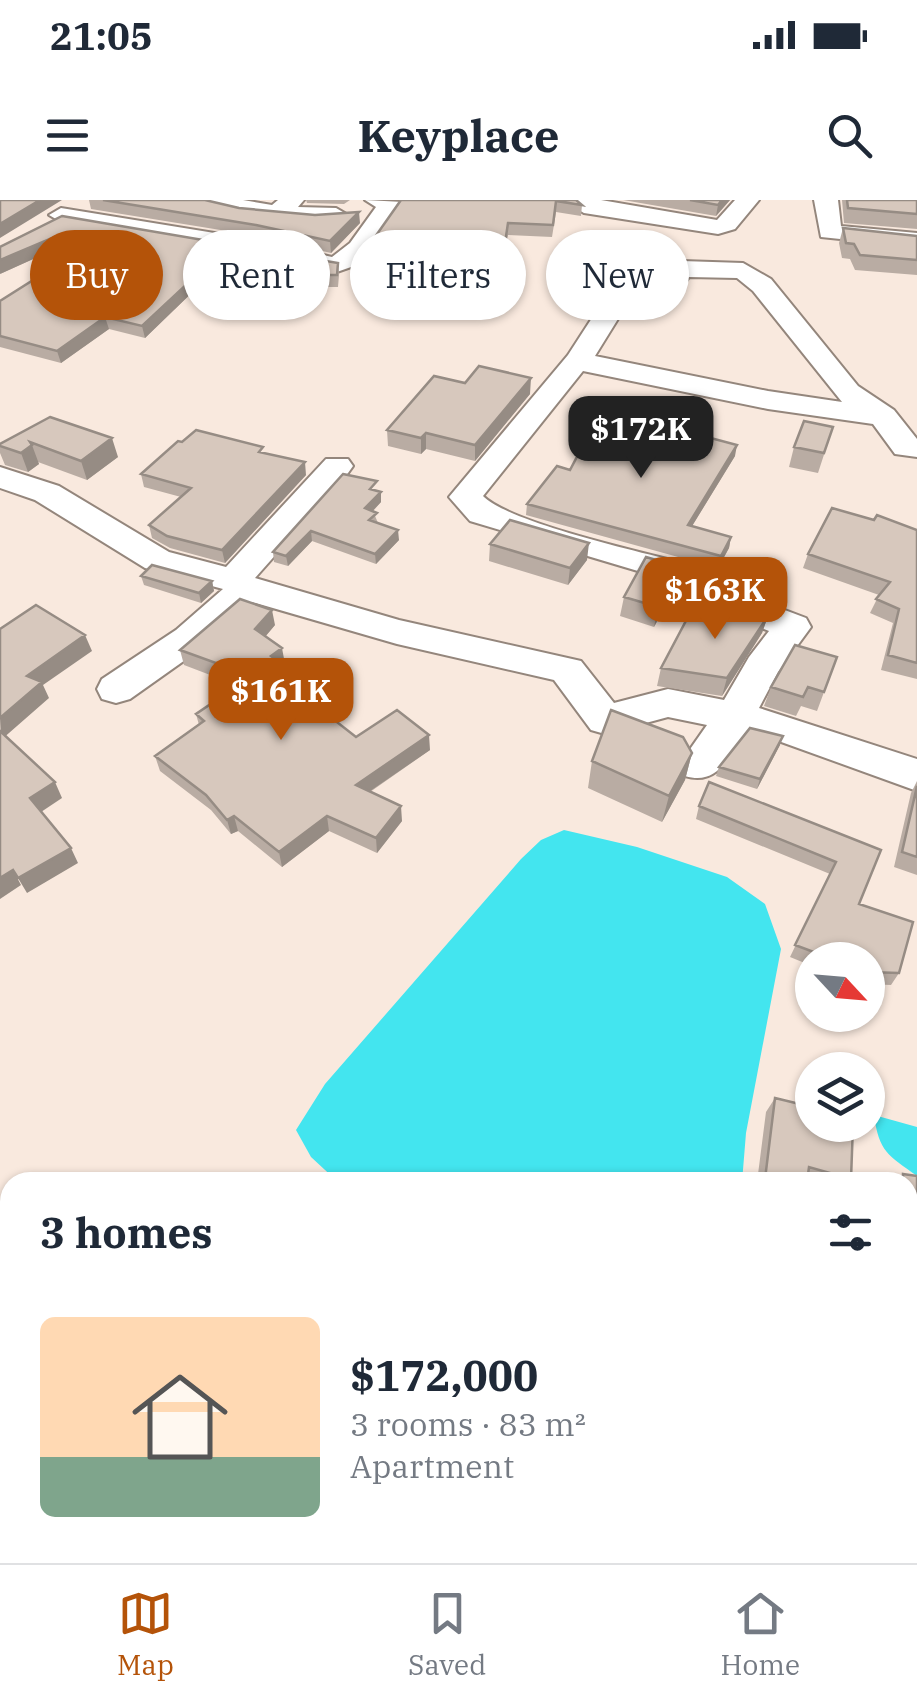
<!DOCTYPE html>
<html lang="en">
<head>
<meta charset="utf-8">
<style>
	body { margin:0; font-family:"IBM Plex Serif",serif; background:#f6f6f7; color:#1f2937; height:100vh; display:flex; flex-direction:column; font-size:38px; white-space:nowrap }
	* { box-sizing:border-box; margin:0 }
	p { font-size:32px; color:#747a83 }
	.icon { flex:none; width:55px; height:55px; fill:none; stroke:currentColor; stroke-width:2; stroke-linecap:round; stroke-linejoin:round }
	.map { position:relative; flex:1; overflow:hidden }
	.sheet { position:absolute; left:0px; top:972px; width:918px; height:392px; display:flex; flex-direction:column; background:#fff; border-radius:30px 30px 0 0; box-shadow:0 2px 8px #0004 }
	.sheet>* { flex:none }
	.top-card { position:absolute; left:30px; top:30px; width:858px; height:90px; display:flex; gap:20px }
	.needle { width:65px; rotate:116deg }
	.buttons { position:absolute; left:795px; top:742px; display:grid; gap:20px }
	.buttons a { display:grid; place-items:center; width:90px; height:90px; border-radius:50%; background:#fff; box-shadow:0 2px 8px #0004; font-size:50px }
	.price { position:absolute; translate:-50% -85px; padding:0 22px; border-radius:20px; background:#b45309; color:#fff; font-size:32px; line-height:65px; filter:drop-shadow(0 2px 5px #0008) }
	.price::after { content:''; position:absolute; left:50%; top:60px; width:30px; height:22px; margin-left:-15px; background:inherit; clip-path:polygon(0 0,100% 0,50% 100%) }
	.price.current { background:#222; color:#fff }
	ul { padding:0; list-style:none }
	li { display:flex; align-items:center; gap:30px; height:250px; padding:0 40px }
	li+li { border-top:2px solid #e0e1e3 }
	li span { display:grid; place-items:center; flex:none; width:280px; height:200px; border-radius:15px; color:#555 }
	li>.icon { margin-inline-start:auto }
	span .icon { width:120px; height:120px; fill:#fffc; stroke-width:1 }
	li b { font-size:42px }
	h2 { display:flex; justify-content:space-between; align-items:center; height:120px; padding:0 40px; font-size:42px }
	.chip { padding:0 35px; border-radius:45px; background:#fff; box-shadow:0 2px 8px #0004; font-size:35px; line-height:90px }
	.chip.current { background:#b45309; color:#fff }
	.status { display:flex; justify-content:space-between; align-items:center; height:70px; padding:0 50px; background:#fff; direction:ltr }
	.status svg { height:28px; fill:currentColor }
	header { display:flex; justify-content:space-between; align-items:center; height:130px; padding:0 40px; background:#fff; font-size:45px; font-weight:800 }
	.tabs { display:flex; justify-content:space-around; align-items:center; height:140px; border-top:2px solid #e0e1e3; background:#fff; font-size:28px; color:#747a83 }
	.tabs a { display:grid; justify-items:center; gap:5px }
	.tabs .current { color:#b45309 }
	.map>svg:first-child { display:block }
</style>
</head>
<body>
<div class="status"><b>21:05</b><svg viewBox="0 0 49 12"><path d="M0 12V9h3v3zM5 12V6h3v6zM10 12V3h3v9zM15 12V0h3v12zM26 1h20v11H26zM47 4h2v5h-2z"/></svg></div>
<header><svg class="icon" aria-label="menu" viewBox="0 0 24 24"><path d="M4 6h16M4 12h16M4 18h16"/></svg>Keyplace<svg class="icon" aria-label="search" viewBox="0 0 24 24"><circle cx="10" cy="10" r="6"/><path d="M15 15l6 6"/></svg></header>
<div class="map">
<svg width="917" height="1363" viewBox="0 0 917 1363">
	<rect width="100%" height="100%" fill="#f9e9de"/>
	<path fill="#43e5ef" d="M564,630l73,17 90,30 38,27 16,45 -35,184 -4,49h-404l-27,-25 -15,-27 29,-46 196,-225 20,-19z
		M874,915l43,12v49c-29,-21 -38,-24 -43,-61z"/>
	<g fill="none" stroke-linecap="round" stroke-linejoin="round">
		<g stroke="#94867c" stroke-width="4">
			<path id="minor" d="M190,0h53l29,5 6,-5h26l-6,7 38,1 12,7c-16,16 -142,1 -158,-15z
				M365,0l38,2 -35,52 -17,13 -17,6 -77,-19 -196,-32 -12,-7 12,-7 196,32 75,17 18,-14 26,-36z
				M577,0h24l116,20 18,-20h24l-24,29 -17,5 -134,-21 -12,-7z
				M814,0h24l3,26 76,7v14l-96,-10z
				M647,45l12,7 -16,27 16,4 14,-19 9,-3 61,2 28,16 87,107 36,24 23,29v18l-22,-3 -22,-30 -105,-15 -185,-38 -100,125c31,31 198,65 249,79l10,19 64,24 5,9 -33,45 -19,36 158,51v32l-144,-52 -28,-6c-17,24 -27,53 -60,43l-6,-11 28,-40 -39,-8 -63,17 -14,-4 -37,-50 -157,-36 -145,-42 -50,46 -72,51 -14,4 -14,-4 -5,-10 5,-10 74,-49 47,-41 -78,-21 -110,-68 -35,-12v-21l59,19 110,66 57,15 100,-108h22l5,7 -5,7 -93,105 144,42 182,41 33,42 54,-14 56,11 25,-43 20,-26 -54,-21 -10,-19 -235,-70 -21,-24 119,-142 70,-108zM689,77l48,1 16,13 89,111 -74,-11 -173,-35 39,-63 31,7 9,-2z"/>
		</g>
		<use href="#minor" fill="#fff" fill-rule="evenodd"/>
	</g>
	<path fill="#b9aca3" d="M89,0h116l34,8 121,15 -29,30 -73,-17 -167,-27z
		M306,0h44l-6,4 -37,-1z
		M401,0h175l6,5 -1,11 -25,-4 -4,25 -44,-2 -4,20 -44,50 -44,-10v-11l18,-18 -63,-10 -1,-12z
		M623,0h107l-14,16z
		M842,0h75v29l-73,-6z
		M62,16l276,47 1,12 -1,12h-63l-3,3 -67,-10 -60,58 -36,-9 -48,34 -61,-16v-46l68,-44 -6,-11 -62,28z
		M843,28l74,8v39l-62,-5 -5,-11 -8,-1 -3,-15z
		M465,183l65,11 -55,67 -49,-12 -5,5 -33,-8 -1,-16z
		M50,217l68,40 -31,23 -49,-18 1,2 -11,8 -23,-7 -5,-12v-9z
		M833,227l-15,46 -29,-6 5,-20z
		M264,253l42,22 -81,88 -55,-15 -18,-10 -3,-13 32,-28 -37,-10 -3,-13z
		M735,256l-43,70 39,11 -2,11 -11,20 -192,-53 1,-11 43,-34z
		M377,291l4,1v10l-8,9 5,12 21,17 -23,24 -64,-23 -24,25 -14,-4 -1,-10z
		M874,320l43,10v149l-36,-9 12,-47 -23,-10 9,-18 -76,-27 5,-14z
		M490,344l97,16 -19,25 -79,-24z
		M680,367l-4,19 -22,41 -34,-11 4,-19z
		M141,376l71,5 2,10 -13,12 -57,-18z
		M768,416l-6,17 -40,63 -65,-10 4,-18z
		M275,425l-10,12 20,27 -1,1 40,30 2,16 -1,2 31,24 74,13 -60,42 32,29 -25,32 -48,-22 -47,36 -44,-36 -7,3 -20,-24 -51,-39 -5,-15 44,-31 -3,-11 43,-28 -55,-21 -4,-15z
		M837,457l-20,54 -16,-5 -5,10 -32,-10 7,-19z
		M780,545l-23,44 -41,-13 3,-9z
		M692,553l-7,27 -23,42 -74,-34 4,-27z
		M917,581v94l-23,-8 17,-74z
		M699,606l182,44 -22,54 40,69 -8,12 -23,-1v-24h-56v6l-22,-9 40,-83 -134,-55z
		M775,898l76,81 -2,3h-92l9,-70z
		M903,974l14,2v47l-9,-2v-39h-11v-2z
		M915,1338l2,25h-25v-8h16v-16z"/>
	<path fill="#968c84" d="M40,0h22l-62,38v-14z
		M722,0h8l-14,16 2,-11z
		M359,12l1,11 -29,30 -1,-12z
		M508,23l-4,32 -44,50v-12z
		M59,35l3,11 -62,28v-14z
		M203,69l2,11 -60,58 -3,-12z
		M274,75l1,12 -3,3 -2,-11z
		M105,117l4,12 -48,34 -4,-12z
		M531,178l-1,16 -55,67v-16z
		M426,233v16l-5,5v-16z
		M112,238l6,19 -31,23 -6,-19z
		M32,245l7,19 -11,8 -7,-19z
		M737,245l-2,11 -49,80 2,-11z
		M305,262l1,13 -81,88 -3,-13z
		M381,292v10l-15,16 -1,-10z
		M398,330l1,10 -23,24 -1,-10z
		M311,331l1,10 -24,25 -2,-10z
		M731,337l-2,11 -11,20 3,-12z
		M589,343l-2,17 -19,25 2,-17z
		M680,367l-4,19 -22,41 4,-20z
		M212,381l2,10 -13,12 -2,-10z
		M272,410l3,15 -17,20 -3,-16z
		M768,416l-6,17 -40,63 5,-18z
		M85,435l7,16 -49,34 6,13 -48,42 -1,-22 27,-42z
		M282,448l3,16 -11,7 -3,-15z
		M324,495l2,16 -3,6 -3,-15z
		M429,535l1,15 -73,50 -1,-15z
		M783,536l-3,9 -23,44 3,-10z
		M692,553l-7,27 -23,42 7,-26z
		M55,582l7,16 -24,16 -8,-16z
		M401,606l1,15 -25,32 -1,-15z
		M234,616l4,15 -7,3 -4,-14z
		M327,616l2,15 -47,36 -3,-15z
		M71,648l7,15 -51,30 -9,-15z
		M13,670l8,15 -21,14v-21z"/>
	<path fill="#d7c8bd" stroke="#968c84" stroke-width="2.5" d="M0,0h40l-40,24z
		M103,0h102l34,8 76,7 44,-3 -29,29 -74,-16z
		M401,0h175l6,5 -26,-4 -3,24 -45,-2 -3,20 -45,50 -44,-9 28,-28 -74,-12z
		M690,0h32l-4,5z
		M847,0h70v14l-69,-6z
		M62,16l276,47 -1,12h-63l-4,4 -67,-10 -61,57 -37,-9 -48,34 -57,-15v-35l71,-45 -12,-21 -59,25v-13z
		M843,28l74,8v24l-57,-5 -6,-11 -8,-1z
		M479,166l52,12 -56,67 -49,-12 -5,5 -34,-8 47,-54 31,7z
		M602,209l135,36 -49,80 43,12 -10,19 -194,-52 30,-38 13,4z
		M50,217l62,21 -31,23 -51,-19 2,3 -11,8 -21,-7v-2z
		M804,221l29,6 -9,26 -30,-6z
		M196,230l67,17 -4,5 46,10 -83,88 -55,-14 -18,-11 42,-37 -50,-14 37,-33 4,1z
		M343,274l34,7 -7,8 11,3 -16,16 12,5 -8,7 29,10 -23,24 -64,-23 -25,25 -13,-4z
		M832,308l42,12 3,-5 40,15v133l-29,-8 11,-46 -23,-10 14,-17 -82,-28z
		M510,320l79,23 -19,25 -80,-24z
		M646,357l34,10 -22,40 -34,-10z
		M152,365l60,16 -13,12 -58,-17z
		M240,399l32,11 -17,19 27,19 -11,8 53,39 -4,7 -19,-8 55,43 41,-27 32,25 -73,50 45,21 -25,32 -49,-22 -48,36 -45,-36 -7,4 -21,-25 -51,-39 49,-35 -8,-7 56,-38 -72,-26z
		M728,401l40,15 -41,62 -66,-10 27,-51 24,6z
		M36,405l49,30 -58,41 15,6 -42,36v-89z
		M795,445l42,12 -13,35 -16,-5 -5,10 -32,-10z
		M611,510l72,27 9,16 -23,43 -77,-35z
		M750,528l33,8 -23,43 -41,-12z
		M0,531l55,51 -25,16 41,50 -53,30 -5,-8 -13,8z
		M709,582l172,68 -22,54 54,18 -14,51 -31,-1v-12h-33l-40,-15 41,-83 -137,-56z
		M917,586v71l-15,-5z
		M775,898l37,9v18h41l-2,54 -42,-12 -2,15h-31l-11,-3z
		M903,974l14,2v40l-9,-2v-32h-5z
		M915,1338h2v25h-3z"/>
</svg>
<div class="buttons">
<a><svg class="needle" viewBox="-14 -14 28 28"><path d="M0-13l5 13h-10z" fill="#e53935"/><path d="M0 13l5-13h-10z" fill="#747a83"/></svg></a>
<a><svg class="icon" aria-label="layers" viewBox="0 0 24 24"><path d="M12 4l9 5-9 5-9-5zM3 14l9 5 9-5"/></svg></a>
</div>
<b class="price current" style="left:641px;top:281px">$172K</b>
<b class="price" style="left:715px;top:442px">$163K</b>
<b class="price" style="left:281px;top:543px">$161K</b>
<div class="top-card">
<a class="chip current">Buy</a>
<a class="chip">Rent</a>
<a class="chip">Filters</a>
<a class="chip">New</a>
</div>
<section class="sheet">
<h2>3 homes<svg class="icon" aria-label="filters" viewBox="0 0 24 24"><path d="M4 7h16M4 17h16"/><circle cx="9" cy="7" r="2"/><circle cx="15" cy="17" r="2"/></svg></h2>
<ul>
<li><span style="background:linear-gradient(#ffd9b3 70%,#7fa58c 0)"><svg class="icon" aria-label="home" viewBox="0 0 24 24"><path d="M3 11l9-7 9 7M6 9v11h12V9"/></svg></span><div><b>$172,000</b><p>3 rooms · 83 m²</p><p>Apartment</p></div></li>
</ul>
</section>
</div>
<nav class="tabs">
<a class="current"><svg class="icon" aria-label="map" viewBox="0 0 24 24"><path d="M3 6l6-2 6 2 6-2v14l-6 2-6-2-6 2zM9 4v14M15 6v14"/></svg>Map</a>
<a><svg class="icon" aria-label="saved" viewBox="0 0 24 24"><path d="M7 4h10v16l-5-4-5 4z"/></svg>Saved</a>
<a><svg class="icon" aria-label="home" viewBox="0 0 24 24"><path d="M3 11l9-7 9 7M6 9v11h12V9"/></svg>Home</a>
</nav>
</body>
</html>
